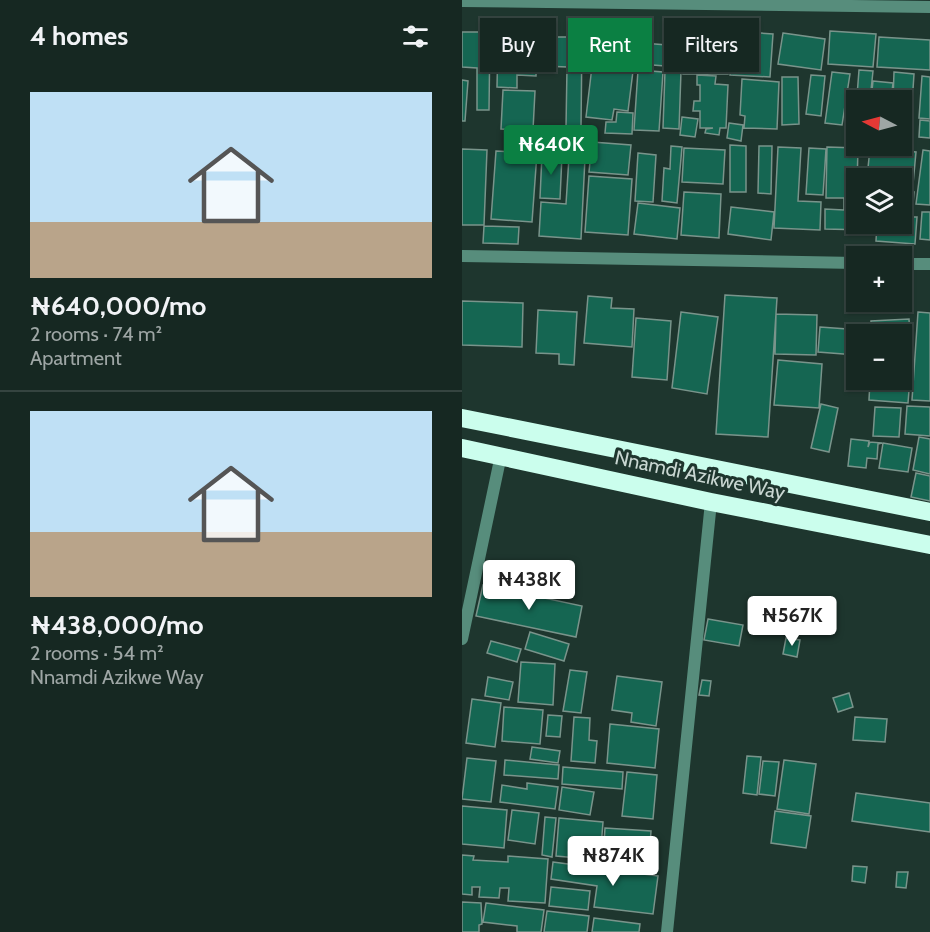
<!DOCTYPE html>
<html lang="en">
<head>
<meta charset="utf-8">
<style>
	body { margin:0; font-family:Cabin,sans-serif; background:#23342f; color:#f1f3f6; height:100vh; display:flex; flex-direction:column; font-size:22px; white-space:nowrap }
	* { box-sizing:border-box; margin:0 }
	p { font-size:20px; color:#9ea6a5 }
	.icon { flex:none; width:33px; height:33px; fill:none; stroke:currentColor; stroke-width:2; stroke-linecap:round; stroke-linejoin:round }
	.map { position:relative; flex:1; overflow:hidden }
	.drawer { display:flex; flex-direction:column; background:#162822; width:462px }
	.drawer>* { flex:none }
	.hud { position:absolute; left:18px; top:18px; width:360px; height:54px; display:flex; gap:12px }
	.needle { width:39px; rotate:276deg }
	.fabs { position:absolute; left:384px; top:90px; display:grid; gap:12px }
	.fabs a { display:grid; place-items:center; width:66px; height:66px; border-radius:0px; background:#162822; box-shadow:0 2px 4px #0004,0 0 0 2px #354440; font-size:30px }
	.price { position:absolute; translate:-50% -51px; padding:0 14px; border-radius:6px; background:#fff; color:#222; font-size:20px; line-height:39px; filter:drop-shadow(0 2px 3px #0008) }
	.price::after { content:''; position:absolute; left:50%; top:36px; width:18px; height:14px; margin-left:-9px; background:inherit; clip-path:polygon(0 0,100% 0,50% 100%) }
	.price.current { background:#0b8043; color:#fff }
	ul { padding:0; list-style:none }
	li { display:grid; align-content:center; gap:12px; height:318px; padding:0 30px }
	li+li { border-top:2px solid #354440 }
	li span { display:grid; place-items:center; height:186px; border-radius:0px; color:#555 }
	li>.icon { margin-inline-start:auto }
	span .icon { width:108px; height:108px; fill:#fffc; stroke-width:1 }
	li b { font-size:26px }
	h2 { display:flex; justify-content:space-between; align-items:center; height:72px; padding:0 30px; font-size:26px }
	.chip { padding:0 21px; border-radius:0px; background:#162822; box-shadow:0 2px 4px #0004,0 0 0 2px #354440; font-size:21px; line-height:54px }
	.chip.current { background:#0b8043; color:#fff }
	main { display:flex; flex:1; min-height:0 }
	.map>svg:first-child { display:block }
</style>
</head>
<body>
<main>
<section class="drawer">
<h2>4 homes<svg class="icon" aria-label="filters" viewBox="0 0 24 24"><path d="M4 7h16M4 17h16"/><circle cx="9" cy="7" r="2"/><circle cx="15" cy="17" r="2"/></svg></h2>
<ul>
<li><span style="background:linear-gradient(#bfe0f5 70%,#b9a48a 0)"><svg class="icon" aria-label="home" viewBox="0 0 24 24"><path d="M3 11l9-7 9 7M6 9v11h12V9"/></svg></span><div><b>₦640,000/mo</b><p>2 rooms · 74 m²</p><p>Apartment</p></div></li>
<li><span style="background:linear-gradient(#bfe0f5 65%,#b9a48a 0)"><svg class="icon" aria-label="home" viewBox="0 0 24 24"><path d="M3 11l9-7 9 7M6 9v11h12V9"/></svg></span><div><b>₦438,000/mo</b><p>2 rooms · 54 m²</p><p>Nnamdi Azikwe Way</p></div></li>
</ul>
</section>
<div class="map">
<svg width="468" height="932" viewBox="0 0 468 932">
	<rect width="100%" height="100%" fill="#1e362e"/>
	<path fill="#156652" stroke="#79948b" stroke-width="1.5" d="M240,25l26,1v48h-45v-41h19z
		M271,31l40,3 -3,43 -40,-2z
		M368,31l46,3 -3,33 -45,-3z
		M0,32h28l-1,78h-12v-42l-15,-1z
		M321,33l42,6 -4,31 -43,-6z
		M82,37h38l-1,91h-15l1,-61 -24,-1z
		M417,37l51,3v30l-53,-3z
		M36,41l39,1 -1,34 -19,-1v13l-20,-1z
		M156,42l17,2 -2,18 -17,-2z
		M180,43l38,3 -2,21 -38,-3z
		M131,58l41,5 -6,48 -14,-2 -2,11 -26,-3z
		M176,70l25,2 -4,59 -25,-1z
		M397,70l14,1 -3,29h-14v35h-2z
		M203,71h16l-2,58 -16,-1z
		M370,72l18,2 -8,51 -17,-2z
		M432,72l20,2 -4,62 -8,-1v-35h-9z
		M235,75l19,1 -1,8 13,1 -2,43h-6l-1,7 -14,-2 1,-4 7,-1h-13v-17h-7l1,-10h6v-16h-3z
		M349,75l14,1 -4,40 -15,-2z
		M460,76l8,1v42l-11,-1z
		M320,77h16l1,47 -17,1z
		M280,79l37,3 -2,47 -33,-1 1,-12 -5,-1z
		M0,80l6,1 -3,40h-3z
		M411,81l20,2 -2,17h-20z
		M41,90l32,1 -2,39 -32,-1z
		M155,112l16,1 -1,21 -27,-1 1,-11h10z
		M220,117l16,2 -3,18 -15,-2z
		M458,120l10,1v17l-11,-1z
		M267,123l14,2 -2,16 -14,-3z
		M130,142l39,3 -3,30 -39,-3z
		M268,145l16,1v46h-16z
		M209,146l11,1 -5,56 -15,-2 2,-33 6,1z
		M297,146h13l-1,48 -13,-1z
		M316,147l23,1 -3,53 23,1 -1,28 -46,-2z
		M365,147l31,1 -2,76h10v6l-41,-1v-20l19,1v-12h-18z
		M222,148l41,2 -2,34 -41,-2z
		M347,148l17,1 -3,46 -17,-1z
		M408,148l46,4 -3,32 -11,-1v-5h-35z
		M0,149l25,1 -3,75h-22z
		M461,150l7,1v54l-14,-1z
		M34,151l41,2 -5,69 -41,-3z
		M176,153l18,2 -3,47 -18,-1z
		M80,154l20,1 -2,44 -20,-1z
		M107,157l16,1 -4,81 -42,-3 2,-34 25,2z
		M127,176l43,3 -4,56 -43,-3z
		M440,191l12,1 -2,25h5l-2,27 -39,-3 1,-17h25z
		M222,192l37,2 -2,44 -38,-3z
		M176,203l42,5 -3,31 -43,-5z
		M269,207l43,5 -3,28 -43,-6z
		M460,212h8v28l-10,-1z
		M22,226l35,1 -1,17 -35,-1z
		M263,295l52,3 -9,139 -52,-3z
		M126,296l24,2 -1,10 23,1 -2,38 -48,-4z
		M0,301l61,2 -1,44 -60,-2z
		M76,310l39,2 -3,53 -15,-1v-10l-23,-1z
		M219,312l37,5 -11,77 -35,-6z
		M456,312l12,1v88l-18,-1z
		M314,314l41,1 -1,40 -41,-1z
		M174,318l35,3 -4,59 -35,-3z
		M447,319l2,36 -9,1v-22h-31v-13z
		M358,327l41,3v4h-5v21l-38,-3z
		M316,360l44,4 -3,44 -45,-3z
		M440,364l9,1 -3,38 -39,-3 1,-20h32z
		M359,404l17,4 -9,44 -18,-4z
		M445,406l23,1v29l-25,-2z
		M413,407l26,1 -2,29 -26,-1z
		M457,437l11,2v35l-17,-4z
		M389,439l18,2 -1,6 2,-5 12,1 -4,1 -1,15 -10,-1 -1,10 -18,-2z
		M421,443l29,5 -4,24 -29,-4z
		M454,473l14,3v25l-19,-4z
		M21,585l99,21 -6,31 -100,-21z
		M246,619l35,6 -4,21 -35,-6z
		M68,632l39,12 -5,17 -39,-12z
		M324,638l14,2 -3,17 -14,-3z
		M29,641l30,8 -4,13 -30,-9z
		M59,662l34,2 -2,41 -35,-3z
		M108,670l17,2 -6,41 -18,-2z
		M155,676l45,6 -6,44 -25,-4 1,-9 -20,-3z
		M26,677l25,5 -4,18 -24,-4z
		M240,680l9,1 -2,15 -10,-1z
		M387,693l4,14 -15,5 -5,-14z
		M10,699l29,4 -6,44 -29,-4z
		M42,707l39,3 -3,34 -38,-3z
		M86,715l14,1 -2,21 -14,-1z
		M112,717l16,1 -1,22 8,1 -2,22 -24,-2z
		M393,717l32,2 -2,23 -32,-2z
		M148,724l49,5 -4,39 -48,-5z
		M70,747l28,4 -2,12 -28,-4z
		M285,756l14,1 -4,38 -14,-2z
		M5,758l29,3 -5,41 -29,-3z
		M43,760l54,5 -1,14 -54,-4z
		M322,760l32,4 -7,50 -32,-5z
		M301,761l16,1 -4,34 -16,-2z
		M101,767l60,5 -1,17 -60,-5z
		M165,772l30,3 -4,44 -31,-3z
		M65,783l31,4 -3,22 -55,-7 2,-17 25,4z
		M100,787l32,5 -4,23 -31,-5z
		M394,793l74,10v29l-78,-11z
		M0,806l45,4 -3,38 -42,-4z
		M50,810l27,3 -4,31 -27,-4z
		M313,811l36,5 -5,32 -35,-5z
		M83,817l11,1 -4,39 -10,-2z
		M97,818l44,4 -3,38 -44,-4z
		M143,828l46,3 -2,31 -46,-3z
		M0,855l12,1 -1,4 35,2v-6l40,3 -3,44 -37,-2 1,-13h-9l-1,10 -20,-1 1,-10h-8v8l-10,-1z
		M91,862l105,14 -5,38 -59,-7 3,-21 -46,-7z
		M391,866l14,1 -2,16 -13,-2z
		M435,872h11l-2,16 -10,-1z
		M89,887l39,4 -2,19 -39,-4z
		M0,902l19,1 1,21 -3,1v7h-17z
		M24,903l58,7 -3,22h-24v-6l-34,-4z
		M85,911l42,5 -2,16h-43z
		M132,918l46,6 -1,8h-47z"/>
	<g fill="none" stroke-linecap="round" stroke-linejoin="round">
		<path stroke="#578d7c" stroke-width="12" d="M0,1l468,6
			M0,256l394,7
			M440,264h28
			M0,639l39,-184
			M205,932l44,-430"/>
		<path stroke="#cbfeed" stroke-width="18" d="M0,418l468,94
			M0,448l249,54 219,43"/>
	</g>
	<g text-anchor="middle" stroke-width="6" stroke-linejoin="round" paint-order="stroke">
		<g font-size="20" fill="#c8d6d1" stroke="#1e362e">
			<text transform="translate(238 475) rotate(12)" y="7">Nnamdi Azikwe Way</text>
		</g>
	</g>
</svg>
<div class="fabs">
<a><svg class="needle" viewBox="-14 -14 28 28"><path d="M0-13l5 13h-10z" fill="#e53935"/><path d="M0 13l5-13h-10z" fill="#9ea6a5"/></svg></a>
<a><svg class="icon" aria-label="layers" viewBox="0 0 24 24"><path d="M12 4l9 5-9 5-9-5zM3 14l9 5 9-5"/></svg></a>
<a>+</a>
<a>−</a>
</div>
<b class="price current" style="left:89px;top:176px">₦640K</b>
<b class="price" style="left:67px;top:611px">₦438K</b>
<b class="price" style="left:330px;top:647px">₦567K</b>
<b class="price" style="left:151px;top:887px">₦874K</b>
<div class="hud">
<a class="chip">Buy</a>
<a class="chip current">Rent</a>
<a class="chip">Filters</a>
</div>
</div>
</main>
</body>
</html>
